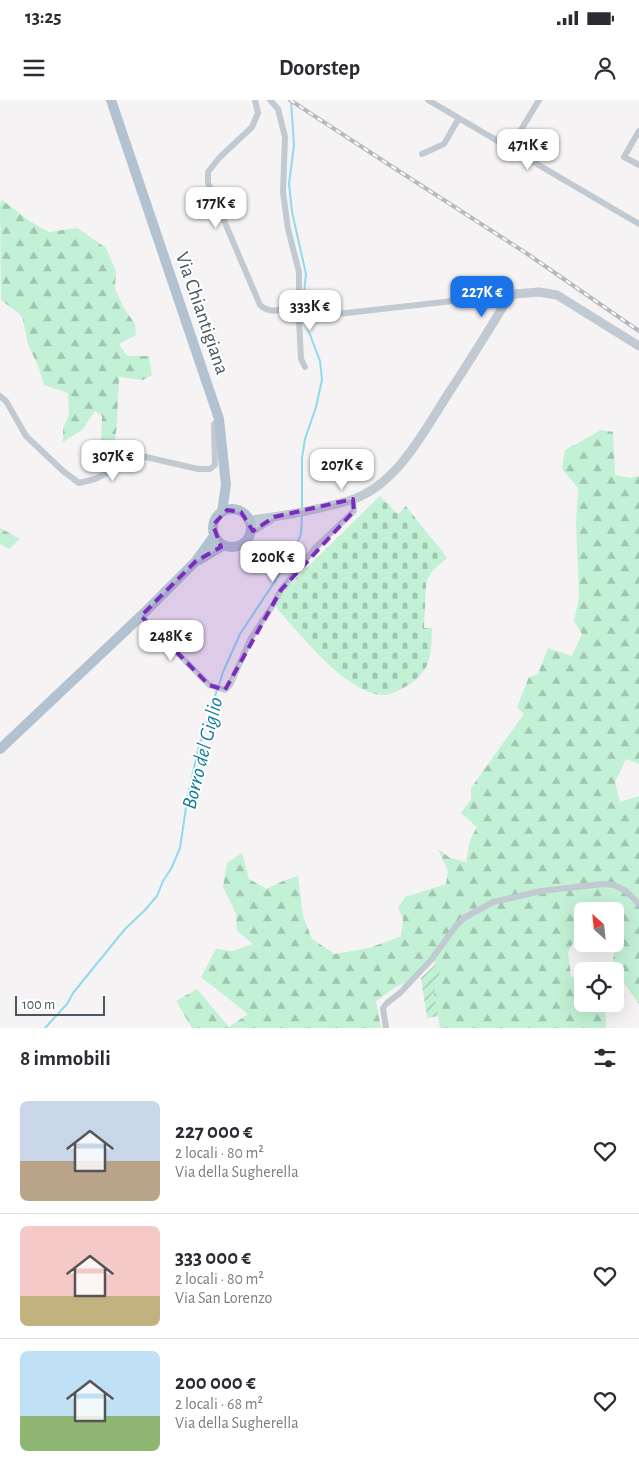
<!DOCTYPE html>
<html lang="it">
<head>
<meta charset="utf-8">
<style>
	body { margin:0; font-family:"Alegreya Sans",sans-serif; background:#f2f2f3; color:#2b2b33; height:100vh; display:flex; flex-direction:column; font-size:19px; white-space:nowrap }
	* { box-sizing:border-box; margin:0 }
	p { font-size:16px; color:#7c7c81 }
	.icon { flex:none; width:28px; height:28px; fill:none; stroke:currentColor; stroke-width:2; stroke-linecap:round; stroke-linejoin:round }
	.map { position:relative; height:928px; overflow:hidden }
	.sheet { display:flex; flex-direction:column; background:#fff; flex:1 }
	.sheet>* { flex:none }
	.needle { width:32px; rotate:333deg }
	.fabs { position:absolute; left:574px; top:802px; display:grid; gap:10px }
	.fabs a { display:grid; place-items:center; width:50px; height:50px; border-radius:8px; background:#fff; box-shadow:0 5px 20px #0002; font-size:25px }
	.scale { position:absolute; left:15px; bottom:12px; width:90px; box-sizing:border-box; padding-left:5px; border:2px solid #4a5661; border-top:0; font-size:14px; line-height:18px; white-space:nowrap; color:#4a5661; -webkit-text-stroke:4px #fff; paint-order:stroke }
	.price { position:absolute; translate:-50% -42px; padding:0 11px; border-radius:10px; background:#fff; color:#222; font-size:16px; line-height:32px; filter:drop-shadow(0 1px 2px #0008) }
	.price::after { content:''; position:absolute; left:50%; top:30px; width:15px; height:11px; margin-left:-8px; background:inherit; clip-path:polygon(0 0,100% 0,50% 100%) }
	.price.selected { background:#1a73e8; color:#fff }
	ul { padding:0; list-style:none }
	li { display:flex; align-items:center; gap:15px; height:125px; padding:0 20px }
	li+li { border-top:1px solid #e1e1e2 }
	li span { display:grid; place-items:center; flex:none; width:140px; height:100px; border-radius:8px; color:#555 }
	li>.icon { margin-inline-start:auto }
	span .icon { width:60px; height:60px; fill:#fffc; stroke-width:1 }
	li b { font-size:21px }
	h2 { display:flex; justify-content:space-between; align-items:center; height:60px; padding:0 20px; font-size:21px }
	.status { display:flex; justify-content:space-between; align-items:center; height:35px; padding:0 25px; background:#fff; direction:ltr }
	.status svg { height:14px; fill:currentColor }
	header { display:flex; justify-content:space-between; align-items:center; height:65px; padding:0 20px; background:#fff; font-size:22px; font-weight:700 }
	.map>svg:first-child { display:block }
</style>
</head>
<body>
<div class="status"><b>13:25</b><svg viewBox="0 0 49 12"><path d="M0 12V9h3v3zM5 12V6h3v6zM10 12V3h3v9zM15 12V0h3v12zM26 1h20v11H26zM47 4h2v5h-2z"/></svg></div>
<header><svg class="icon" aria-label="menu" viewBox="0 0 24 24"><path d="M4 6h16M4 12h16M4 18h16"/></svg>Doorstep<svg class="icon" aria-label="person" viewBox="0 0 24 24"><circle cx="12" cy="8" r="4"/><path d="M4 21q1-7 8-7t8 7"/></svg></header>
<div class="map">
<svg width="639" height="928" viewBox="0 0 639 928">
	<defs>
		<pattern id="forest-firs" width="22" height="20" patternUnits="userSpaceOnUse" patternTransform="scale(1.25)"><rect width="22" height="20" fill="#c3f1d5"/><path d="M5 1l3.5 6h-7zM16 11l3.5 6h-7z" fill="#a0c6b0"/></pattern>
		<pattern id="cemetery-stones" width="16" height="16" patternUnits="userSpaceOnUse" patternTransform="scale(1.25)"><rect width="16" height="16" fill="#c3f1d5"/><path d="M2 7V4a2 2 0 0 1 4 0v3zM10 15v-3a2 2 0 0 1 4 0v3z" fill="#a0c6b0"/></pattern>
		<pattern id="garden-furrows" width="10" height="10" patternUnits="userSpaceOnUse" patternTransform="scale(1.25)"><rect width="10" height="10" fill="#c3f1d5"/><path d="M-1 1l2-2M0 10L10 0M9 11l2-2" fill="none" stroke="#a0c6b0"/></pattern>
	</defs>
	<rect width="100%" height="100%" fill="#f5f3f3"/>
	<path fill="url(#forest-firs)" d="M2,100l29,22 18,10 28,-4 29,20 10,23 -1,18 9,19 11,16 1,11 -17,9 8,12h22l3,19 -9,5 -24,-3 -2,46 -5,46h-12l2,-53 -7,-5 -13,19 -19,12v-14l6,-13 -1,-22 -24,-8 -5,-17 -11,-24 -6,-28 -21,-16 -1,-96z
		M601,330l12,2 2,43 15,3 9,-2v288l-13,-5 -11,23 5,20 19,-6v208l-26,-36 1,-24h1v-33h-33v23l-5,1 -9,18 3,23 11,9v19h23l1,24h-166l-6,-34 6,-23 -9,-15 -22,26 -12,4 -21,15 5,27h-189l-16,-27 21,-12 32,38 19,-13 -47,-37 15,-28 17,2 20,-7 -16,-13 -1,-17 -13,-27 4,-24 15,-10 7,26 18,10 16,-8 15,-5 5,40 9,23 23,15 34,-6 32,-12 2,-17 -5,-11 7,-11 41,-13 2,-13 -10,-22 12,9 16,4 4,-22 7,-13 -16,-14 10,-14v-11l53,-74 -7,-7 12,-30 9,-3 10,-26 24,8 10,-22 -8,-13 5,-23 -3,-75 2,-35 -16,-19 3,-19z
		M0,428l20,11 -11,10 -9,-5z"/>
	<path fill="url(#cemetery-stones)" d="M380,396l18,18 8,-8 17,22 20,24v1l4,5c-9,8 -18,14 -21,26l-2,44h8c-1,28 0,43 -27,59 -5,3 -15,8 -21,8 -37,-1 -81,-58 -105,-84l-3,-5 7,-15z"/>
	<path fill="url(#garden-furrows)" d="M436,864l4,7 -6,23 4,22 -11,2 -6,-40z"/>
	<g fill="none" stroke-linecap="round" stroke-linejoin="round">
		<path stroke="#90daee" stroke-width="2" d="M291,0l3,45 -5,39 3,28 14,62 -2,19 1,21 4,18 11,29 2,19 -6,27 -11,32 -3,19v51
			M219,585l4,-13 17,-38 51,-77 10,-23 1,-18
			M45,928l22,-24 6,-11 52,-64 19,-18 13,-15 6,-15 8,-12 9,-21 8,-54 11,-48 18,-56"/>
		<path stroke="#c1cad2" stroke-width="6" d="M255,0l3,13 -6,14 -33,31 -11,14v11l52,122c13,12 26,2 40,-4
			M270,0l8,9 7,28 -2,55 5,37 11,43v48l2,39 4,8
			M428,0l211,124
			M639,31l-15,26 15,8
			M510,48l29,-48
			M422,54l22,-10 15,-26
			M320,216l194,-22
			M0,296l6,5 20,35 37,35 16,12 16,-4 42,-21 9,-1 52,12h12l5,-4 -1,-41 5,-5
			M141,516l68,69 16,5 5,-5 21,-47 22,-33 8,-15 34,-42 39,-37 -1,-12
			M386,928l-3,-20 4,-5 13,-10 31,-33 25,-34 8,-8 29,-16 48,-11 62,-7 11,1 12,6 13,13"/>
		<path stroke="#c1cad2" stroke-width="9" d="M248,420c34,-3 67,-10 100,-19 48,-14 75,-68 100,-107 20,-30 39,-61 58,-92l8,-8 25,-2 18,3 82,51
			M250,432l21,-13"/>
		<path stroke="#b3c2d1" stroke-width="10" d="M111,0l108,319 7,66 -4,27
			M213 428a19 19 0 1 1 38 0a19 19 0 1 1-38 0Z
			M199,460l25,-15
			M0,649l141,-133 55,-55 18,-25"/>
		<g stroke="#b5b8bd" stroke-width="4">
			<path id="rail" d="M290,0l98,64 141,91 110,76"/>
		</g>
		<use href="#rail" stroke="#fff" stroke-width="2" stroke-dasharray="5.5" stroke-linecap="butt"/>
	</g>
	<path fill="#7b2cbf" fill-opacity="0.2" stroke="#7b2cbf" stroke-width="4" stroke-dasharray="10 6" stroke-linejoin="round" d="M353,399l1,12 -73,79 -56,100 -16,-5 -68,-69 55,-55 25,-14 -8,-22 14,-15 14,2 12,19 21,-14z"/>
	<g text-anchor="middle" stroke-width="4" stroke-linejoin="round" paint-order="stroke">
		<g font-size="20" fill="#4a5661" stroke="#fff">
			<text transform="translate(203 213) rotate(71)" y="7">Via Chiantigiana</text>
		</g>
		<g font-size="21" font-style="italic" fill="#0c7c9b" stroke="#fff">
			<text transform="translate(202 653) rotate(-76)" y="7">Borro del Giglio</text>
		</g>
	</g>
</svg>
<div class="fabs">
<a><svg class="needle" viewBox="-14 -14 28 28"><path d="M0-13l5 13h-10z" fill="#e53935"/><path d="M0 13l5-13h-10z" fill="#7c7c81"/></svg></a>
<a><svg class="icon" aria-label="locate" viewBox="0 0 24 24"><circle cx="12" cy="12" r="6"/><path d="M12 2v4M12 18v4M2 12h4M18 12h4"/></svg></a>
</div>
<div class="scale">100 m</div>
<b class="price" style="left:528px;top:71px">471K €</b>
<b class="price" style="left:216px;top:129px">177K €</b>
<b class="price selected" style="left:482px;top:218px">227K €</b>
<b class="price" style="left:310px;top:232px">333K €</b>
<b class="price" style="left:113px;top:382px">307K €</b>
<b class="price" style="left:342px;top:391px">207K €</b>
<b class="price" style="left:273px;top:483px">200K €</b>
<b class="price" style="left:171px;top:562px">248K €</b>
</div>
<section class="sheet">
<h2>8 immobili<svg class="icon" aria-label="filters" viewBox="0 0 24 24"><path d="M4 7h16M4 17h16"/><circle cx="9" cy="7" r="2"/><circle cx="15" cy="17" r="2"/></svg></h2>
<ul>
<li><span style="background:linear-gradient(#c9d6e8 60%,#b9a48a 0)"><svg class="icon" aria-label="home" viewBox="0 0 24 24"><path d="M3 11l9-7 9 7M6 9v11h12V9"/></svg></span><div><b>227 000 €</b><p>2 locali · 80 m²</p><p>Via della Sugherella</p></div><svg class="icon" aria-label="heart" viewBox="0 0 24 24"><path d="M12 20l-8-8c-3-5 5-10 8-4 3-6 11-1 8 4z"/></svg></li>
<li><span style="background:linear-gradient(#f6c9c9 70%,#c2b280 0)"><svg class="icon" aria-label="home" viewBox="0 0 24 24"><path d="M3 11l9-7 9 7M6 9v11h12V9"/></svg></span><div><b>333 000 €</b><p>2 locali · 80 m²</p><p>Via San Lorenzo</p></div><svg class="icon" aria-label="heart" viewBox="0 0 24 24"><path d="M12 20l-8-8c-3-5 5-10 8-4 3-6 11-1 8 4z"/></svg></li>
<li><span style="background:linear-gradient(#bfe0f5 65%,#8fb573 0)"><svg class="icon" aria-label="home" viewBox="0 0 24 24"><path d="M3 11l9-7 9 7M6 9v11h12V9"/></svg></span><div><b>200 000 €</b><p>2 locali · 68 m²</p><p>Via della Sugherella</p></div><svg class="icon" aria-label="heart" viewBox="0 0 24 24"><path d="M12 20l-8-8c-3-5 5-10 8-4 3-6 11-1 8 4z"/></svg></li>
</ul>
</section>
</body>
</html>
